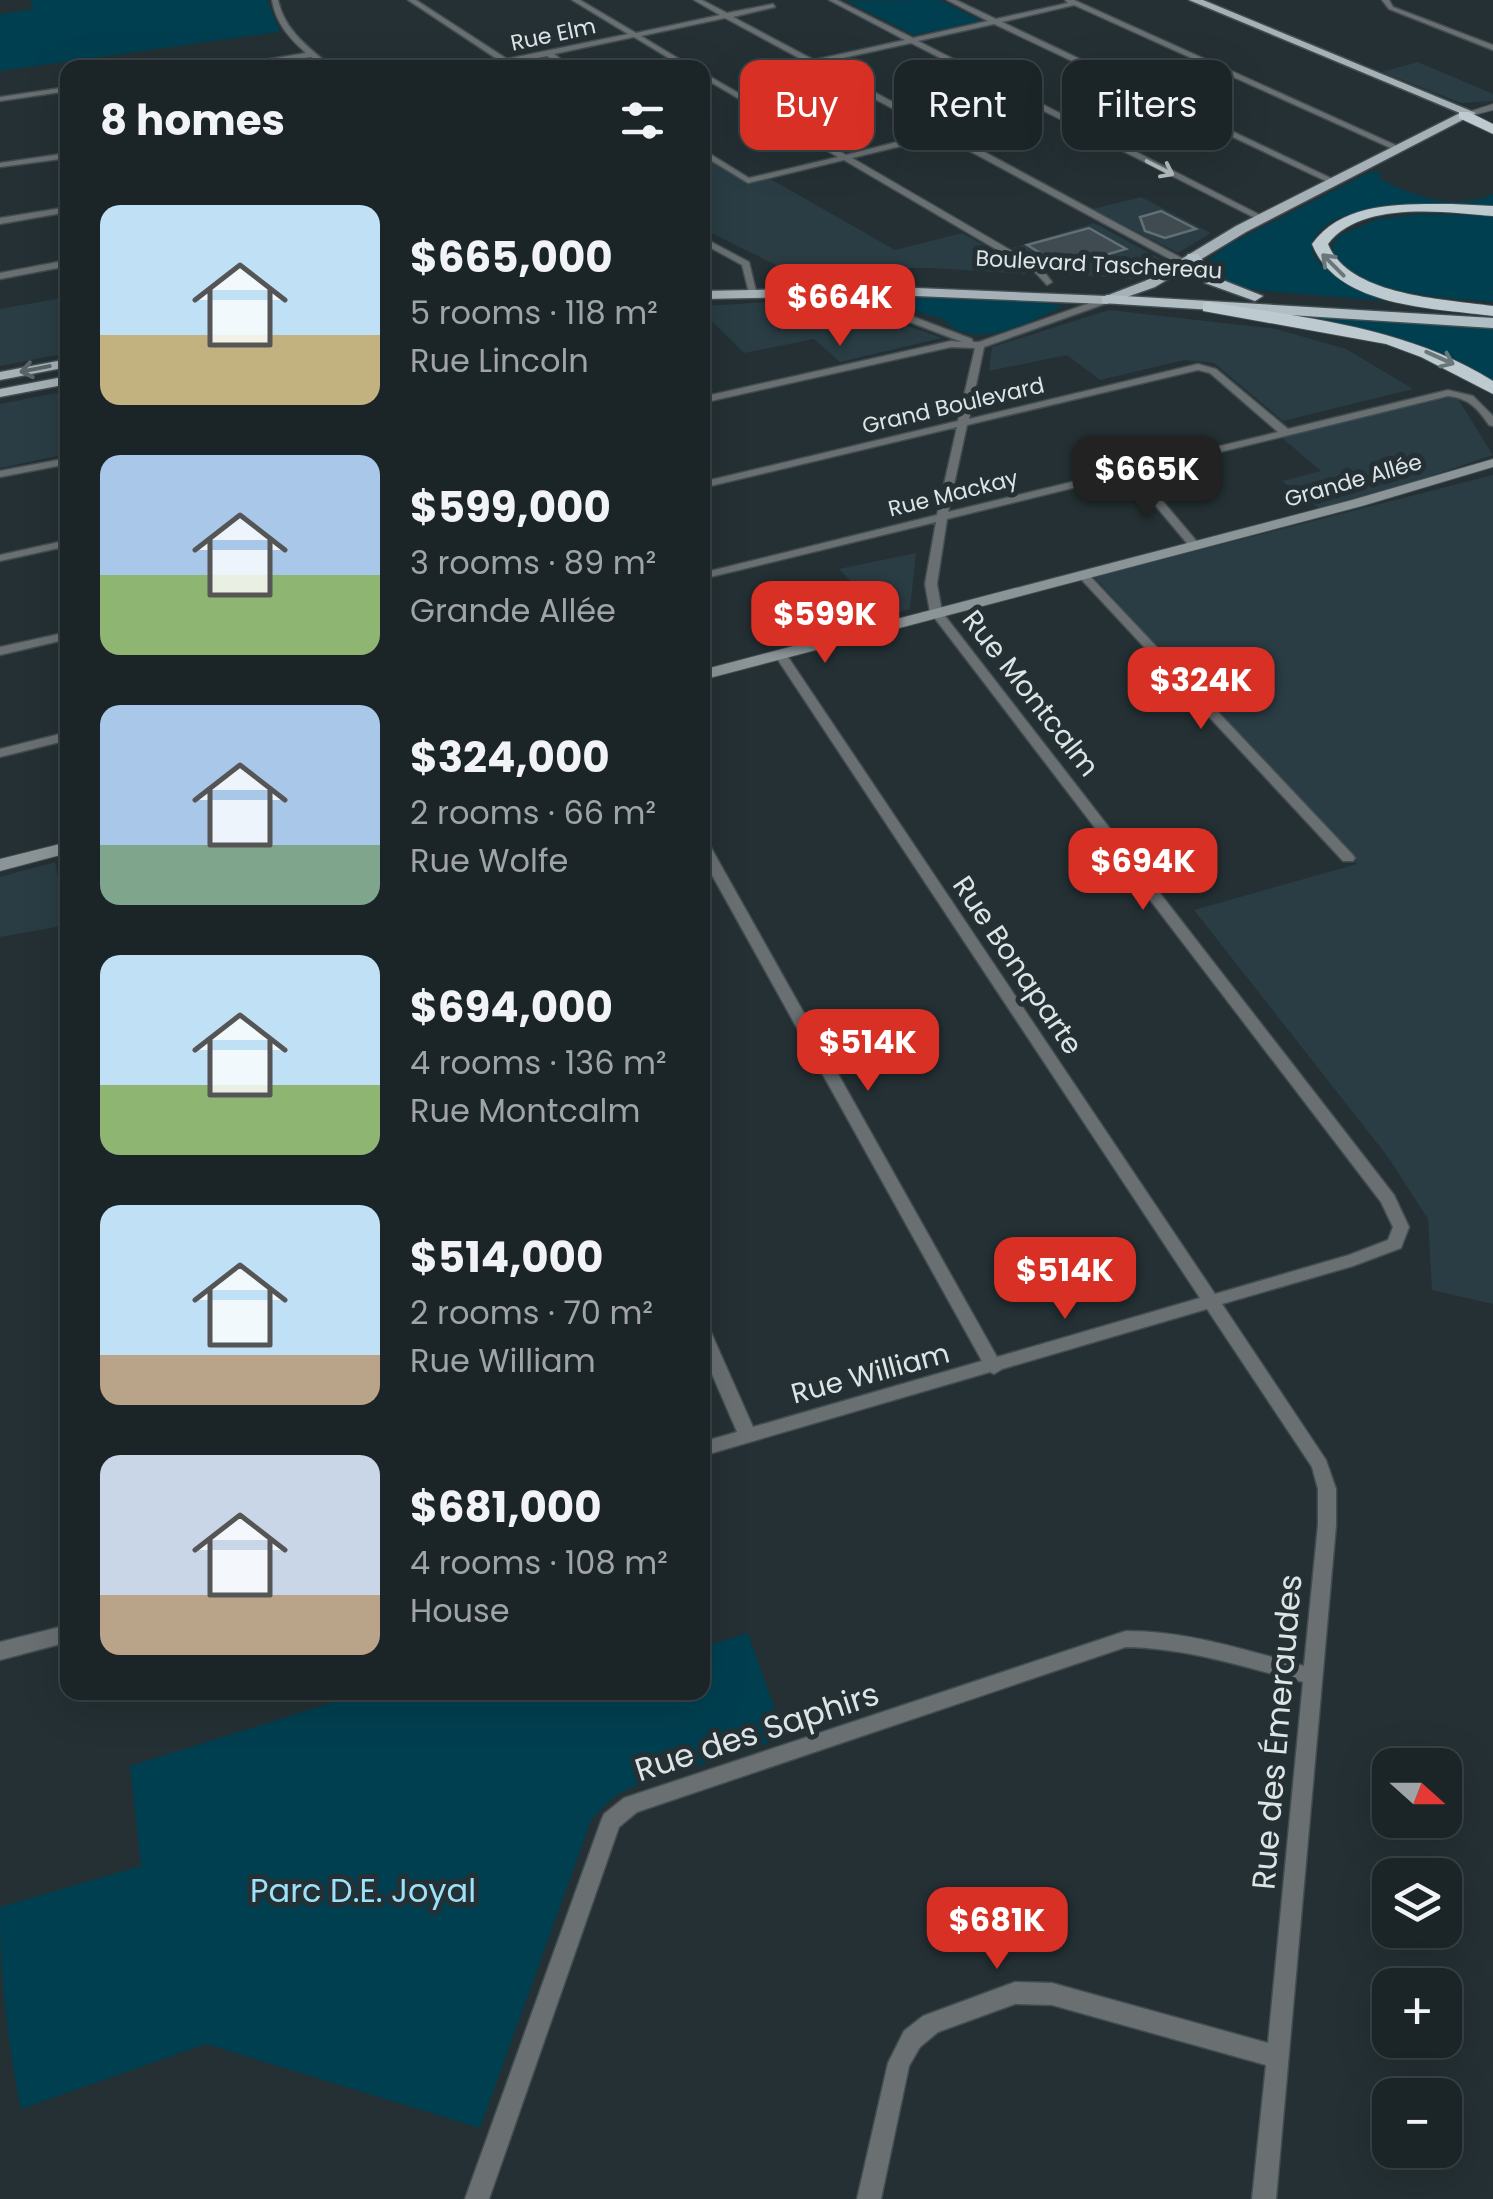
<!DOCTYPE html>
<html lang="en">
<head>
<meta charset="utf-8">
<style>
	body { margin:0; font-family:Poppins,sans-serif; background:#283033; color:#f1f3f6; height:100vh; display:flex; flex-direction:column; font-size:38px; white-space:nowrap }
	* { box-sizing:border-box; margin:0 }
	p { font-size:32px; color:#a0a4a7 }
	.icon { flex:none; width:55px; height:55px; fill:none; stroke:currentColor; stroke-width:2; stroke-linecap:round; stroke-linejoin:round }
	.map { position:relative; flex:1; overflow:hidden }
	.details { position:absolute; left:60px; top:60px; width:650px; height:1640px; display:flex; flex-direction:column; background:#1b2427; border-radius:20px; box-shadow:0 10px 40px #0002,0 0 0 2px #394144 }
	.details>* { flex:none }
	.hud { position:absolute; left:740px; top:60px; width:602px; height:90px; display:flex; gap:20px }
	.needle { width:65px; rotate:111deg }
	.fabs { position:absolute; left:1372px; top:1748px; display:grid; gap:20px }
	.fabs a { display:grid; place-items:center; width:90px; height:90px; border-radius:20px; background:#1b2427; box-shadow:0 10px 40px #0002,0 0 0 2px #394144; font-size:50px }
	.price { position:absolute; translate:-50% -85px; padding:0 22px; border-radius:20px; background:#d93025; color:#fff; font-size:32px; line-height:65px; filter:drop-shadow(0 2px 5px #0008) }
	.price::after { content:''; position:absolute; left:50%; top:60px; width:30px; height:22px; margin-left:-15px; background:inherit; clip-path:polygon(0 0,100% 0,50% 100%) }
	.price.on { background:#222; color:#fff }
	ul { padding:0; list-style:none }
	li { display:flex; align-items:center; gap:30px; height:250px; padding:0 40px }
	li span { display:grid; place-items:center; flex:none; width:280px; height:200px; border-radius:20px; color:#555 }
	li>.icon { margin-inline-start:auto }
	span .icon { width:120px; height:120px; fill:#fffc; stroke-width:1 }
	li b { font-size:42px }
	h2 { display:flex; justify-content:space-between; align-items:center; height:120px; padding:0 40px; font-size:42px }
	.pill { padding:0 35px; border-radius:20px; background:#1b2427; box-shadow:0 10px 40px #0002,0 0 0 2px #394144; font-size:35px; line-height:90px }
	.pill.on { background:#d93025; color:#fff }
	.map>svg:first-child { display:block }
</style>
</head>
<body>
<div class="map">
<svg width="1493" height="2199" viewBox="0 0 1493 2199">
	<rect width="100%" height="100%" fill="#243034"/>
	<path fill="#2a3d44" d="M1418,62l75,32v7l-32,2 -79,-31z
		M702,155l39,25 26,-3 128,73 67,-17 66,37 -1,4 -95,-6h-150l-79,-39z
		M1141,197l70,36 -33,20 -85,-44z
		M1094,223l70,38 -32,18 -73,-5 -47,-26z
		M67,297v56l-67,13v-57z
		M818,299l22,3 102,36 -102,24 -26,-23 -70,14 -41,-41v-6z
		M1109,310l167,19 70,20 67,40 -130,32 -69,-58 -30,-3 -84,20 -33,-25 -78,16 3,-24z
		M67,391v63l-67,14v-64z
		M1456,396l37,59 -169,57 -42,-31 39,-10 -40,-34z
		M1493,475v829l-61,-14 -4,-71 -40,-62 -194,-247 163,-46 -263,-287z
		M916,553l-6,56 -53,15 -29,-31 27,-7 -16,-17z
		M55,862l12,63 -67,12v-60z"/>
	<path fill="#003f50" d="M30,0h237l13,32 -280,39v-57l34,-5z
		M939,0l42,21 -67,14 -68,-34z
		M1372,171l11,4 -5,3c34,18 78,34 115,16v14c-43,1 -88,-2 -131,4 -15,2 -38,10 -46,24 -24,40 80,61 103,68l-174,-15 -32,-11 -9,-13 22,-19z
		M1420,214l73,2v86c-47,-5 -138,-6 -161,-53l6,-13 40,-17z
		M900,297l121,3 43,6c-34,15 -90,48 -121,13l-76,-21z
		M1283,315l210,13v56l-37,-23z
		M748,1633l37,105 -150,48 -20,10 -23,22 -112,310 -274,-84 -185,65c-14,-68 -21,-133 -21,-202l141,-41 -11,-100 233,-73 339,-1 1,-45z"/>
	<path fill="#3f4b50" stroke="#626f74" stroke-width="2.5" d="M1161,211l35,18 -31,9 -20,-7 -5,-14z
		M1089,228l37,21 -62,18 -37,-22z"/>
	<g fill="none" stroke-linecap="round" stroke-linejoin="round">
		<g stroke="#414d50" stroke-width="3">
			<path id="minor" d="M272,0h6c7,32 32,48 55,68h-8l-14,-11 -73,11h-21l89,-15c-17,-15 -30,-30 -34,-53z
				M408,0h8l91,59 121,-25 -56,-34h8l56,33 84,-18 -26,-15h8l25,13 46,-9 2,3 -42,10 81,43 91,-20 -76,-40h8l76,38 75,-17 -41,-21h9l40,19 72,-16 -3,-3h9l328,148 -7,2 -321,-145 -72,17 337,160 -7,2 -338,-160 -76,17 348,177 -7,2 -215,-109 -93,23 236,127v4h-6l-239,-129 -90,22 189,110 11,14 -5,3 -12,-13 -191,-112 -96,23 -46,-28v-6l47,29 89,-21 -136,-80v-5l144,83 90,-23 -211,-114 -84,18 53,32h-9l-51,-31 -80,17 19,14h-9l-17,-12 -57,12h-16l26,-7zM911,43l127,65 -93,22 -125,-67z
				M1382,0h7l4,7 100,38v5l-104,-41z
				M68,87v4l-68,10v-4z
				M68,153v5l-68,9v-4z
				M68,207v5l-68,12v-6z
				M702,237l47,25 8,33 -8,-2 -7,-28 -40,-22z
				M68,260v6l-68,13v-6z
				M837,288l135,51 1,3h6l125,-44h6v4l-126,45 -15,72 229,-55 18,5 72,60 160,-39 25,6 20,20v10l-4,-1c-11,-16 -20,-27 -41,-29l-310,76 61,72 1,2 -5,3 -4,-1 -62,-74 -182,45 -10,65 5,28 452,583 15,32 -8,21 -48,18 -131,38 104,156 10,29v36l-60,674h-24l14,-134 -214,-60 -37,-1 -77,28 -18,15 -11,19 -28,133h-24l31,-136 16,-32 19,-15 92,-34 37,1 216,60 35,-361c-59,-15 -116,-34 -177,-35l-489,165 -18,15 -130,372h-24l136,-378 3,-7 20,-16 502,-167c62,0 119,19 178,35l14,-141v-36l-6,-22 -105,-158 -205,60 -8,5 -4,-2 -288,84v-14l35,-10 -35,-81v-27l6,1 2,5 43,97 229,-66 -280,-504v-17l7,4 288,513 203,-59 -426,-644 2,-2h8l2,2 429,640 134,-39 39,-15 5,-13 -12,-25 -451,-590 -5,-28 11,-62 -234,57v-6l235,-58 20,-88 -255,61v-6l256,-61 17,-73 -24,-1 -249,56v-6l249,-56 11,1 -128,-49 -2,-2zM1198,370l12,3 68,59 -330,80 19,-87z
				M68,458v6l-68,13v-6z
				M68,540v6l-68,15v-6z
				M1084,573l4,1 265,281 2,3 -2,3h-10l-263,-283v-4z
				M68,632v7l-68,16v-8z
				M68,732v8l-68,17v-8z
				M68,1625v17l-68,18v-18z"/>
		</g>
		<g stroke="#414d50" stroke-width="2">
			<path id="tertiary" d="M1493,104v6l-23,6 -5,-3z"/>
		</g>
		<g stroke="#414d50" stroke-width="2">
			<path id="secondary" d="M1493,459v8l-131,39 -660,174v-10l650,-170z
				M68,842v11l-68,18v-12z"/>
		</g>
		<g stroke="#414d50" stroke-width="3">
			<path id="primary" d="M1189,0h14l273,113 -230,119 -91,55 -48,17 -215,-9 -190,4v-8l190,-4 214,9 39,-15 91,-55 224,-113z
				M68,359v8l-68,13v-8z
				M68,376v8l-68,13v-8z"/>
		</g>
		<g stroke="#414d50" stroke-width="3">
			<path id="trunk" d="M1188,254h10l17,23 48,19 -8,5 -50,-18 -19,-26z
				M1107,295l386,23v10l-391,-25v-6z"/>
		</g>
		<g stroke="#414d50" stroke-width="2">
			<path id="motorway" d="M1459,112h10l24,12v10l-34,-16z
				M1452,204l41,2v10c-48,-4 -132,-16 -165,28 21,52 116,55 165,62v10c-58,-8 -156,-8 -181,-72 31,-43 91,-40 140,-40z
				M1209,302c98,16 198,25 284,79v13l-72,-37 -35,-13 -183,-33v-8z"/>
		</g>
		<use href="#minor" fill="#6a6f72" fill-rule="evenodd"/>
		<use href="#tertiary" fill="#6a6f72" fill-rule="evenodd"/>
		<use href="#secondary" fill="#8b9598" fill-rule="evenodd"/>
		<use href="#primary" fill="#a5b1b6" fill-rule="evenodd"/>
		<use href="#trunk" fill="#b1bec3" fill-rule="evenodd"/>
		<use href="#motorway" fill="#bdcbd0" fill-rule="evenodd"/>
	</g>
	<defs><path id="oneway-shaft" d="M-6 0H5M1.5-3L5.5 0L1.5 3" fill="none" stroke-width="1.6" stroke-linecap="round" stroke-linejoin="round" transform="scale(2.5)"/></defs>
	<use stroke="#b4bbbd" href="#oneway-shaft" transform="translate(1160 168) rotate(27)"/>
	<g stroke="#69767a">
		<use href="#oneway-shaft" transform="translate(1333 265) rotate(-135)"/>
		<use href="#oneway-shaft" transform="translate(1440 358) rotate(24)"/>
	</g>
	<use stroke="#586468" href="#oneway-shaft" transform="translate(35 369) rotate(169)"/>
	<g text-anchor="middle" stroke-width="10" stroke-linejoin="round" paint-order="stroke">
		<g font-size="22" fill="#dce4e6" stroke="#243034">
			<text transform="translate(553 34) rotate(-12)" y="8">Rue Elm</text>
			<text transform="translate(1099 264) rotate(3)" y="8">Boulevard Taschereau</text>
			<text transform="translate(953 405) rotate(-13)" y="8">Grand Boulevard</text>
			<text transform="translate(1353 480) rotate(-16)" y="8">Grande Allée</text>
			<text transform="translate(953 493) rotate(-14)" y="8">Rue Mackay</text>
		</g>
		<g font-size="28" fill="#dce4e6" stroke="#243034">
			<text transform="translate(1031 693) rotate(52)" y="10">Rue Montcalm</text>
			<text transform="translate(1018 965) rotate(56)" y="10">Rue Bonaparte</text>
			<text transform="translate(870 1373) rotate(-15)" y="10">Rue William</text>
		</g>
		<g font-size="32" fill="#dce4e6" stroke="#243034">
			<text transform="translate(757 1732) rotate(-18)" y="11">Rue des Saphirs</text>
			<text transform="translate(1277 1732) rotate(-85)" y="11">Rue des Émeraudes</text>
		</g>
		<g font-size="32" fill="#9ce2fa" stroke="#243034">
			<text x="363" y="1902">Parc D.E. Joyal</text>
		</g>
	</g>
</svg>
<div class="fabs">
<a><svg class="needle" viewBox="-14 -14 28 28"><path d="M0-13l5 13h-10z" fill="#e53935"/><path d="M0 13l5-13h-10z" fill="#a0a4a7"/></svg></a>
<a><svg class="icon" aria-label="layers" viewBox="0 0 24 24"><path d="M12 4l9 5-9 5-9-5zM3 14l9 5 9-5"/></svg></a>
<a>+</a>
<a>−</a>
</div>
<b class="price" style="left:840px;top:349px">$664K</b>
<b class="price on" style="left:1147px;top:521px">$665K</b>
<b class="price" style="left:825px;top:666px">$599K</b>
<b class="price" style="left:1201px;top:732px">$324K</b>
<b class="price" style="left:1143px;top:913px">$694K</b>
<b class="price" style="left:868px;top:1094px">$514K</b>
<b class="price" style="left:1065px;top:1322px">$514K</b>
<b class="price" style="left:997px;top:1972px">$681K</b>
<div class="hud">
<a class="pill on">Buy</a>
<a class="pill">Rent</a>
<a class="pill">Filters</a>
</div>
<section class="details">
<h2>8 homes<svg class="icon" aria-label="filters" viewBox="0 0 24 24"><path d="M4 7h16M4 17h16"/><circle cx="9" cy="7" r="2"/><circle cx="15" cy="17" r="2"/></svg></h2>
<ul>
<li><span style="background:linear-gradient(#bfe0f5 65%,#c2b280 0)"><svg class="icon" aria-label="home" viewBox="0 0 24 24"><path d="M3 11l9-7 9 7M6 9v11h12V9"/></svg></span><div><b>$665,000</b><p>5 rooms · 118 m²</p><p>Rue Lincoln</p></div></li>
<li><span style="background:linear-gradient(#a9c7e8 60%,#8fb573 0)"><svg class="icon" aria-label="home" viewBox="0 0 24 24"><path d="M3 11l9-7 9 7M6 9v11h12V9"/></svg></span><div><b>$599,000</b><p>3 rooms · 89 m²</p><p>Grande Allée</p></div></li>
<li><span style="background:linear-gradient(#a9c7e8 70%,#7fa58c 0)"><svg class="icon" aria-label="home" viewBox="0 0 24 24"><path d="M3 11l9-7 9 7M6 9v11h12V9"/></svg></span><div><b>$324,000</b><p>2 rooms · 66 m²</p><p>Rue Wolfe</p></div></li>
<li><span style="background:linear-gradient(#bfe0f5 65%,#8fb573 0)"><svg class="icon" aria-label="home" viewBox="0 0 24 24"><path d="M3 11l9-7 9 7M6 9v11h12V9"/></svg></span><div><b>$694,000</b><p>4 rooms · 136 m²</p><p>Rue Montcalm</p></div></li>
<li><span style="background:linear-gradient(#bfe0f5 75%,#b9a48a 0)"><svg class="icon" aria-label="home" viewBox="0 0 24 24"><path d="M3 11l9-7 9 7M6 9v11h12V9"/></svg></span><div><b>$514,000</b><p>2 rooms · 70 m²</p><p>Rue William</p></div></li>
<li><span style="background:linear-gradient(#c9d6e8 70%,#b9a48a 0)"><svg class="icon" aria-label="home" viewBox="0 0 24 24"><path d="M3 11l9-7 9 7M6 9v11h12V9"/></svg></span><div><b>$681,000</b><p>4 rooms · 108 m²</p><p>House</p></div></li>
</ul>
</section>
</div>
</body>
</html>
